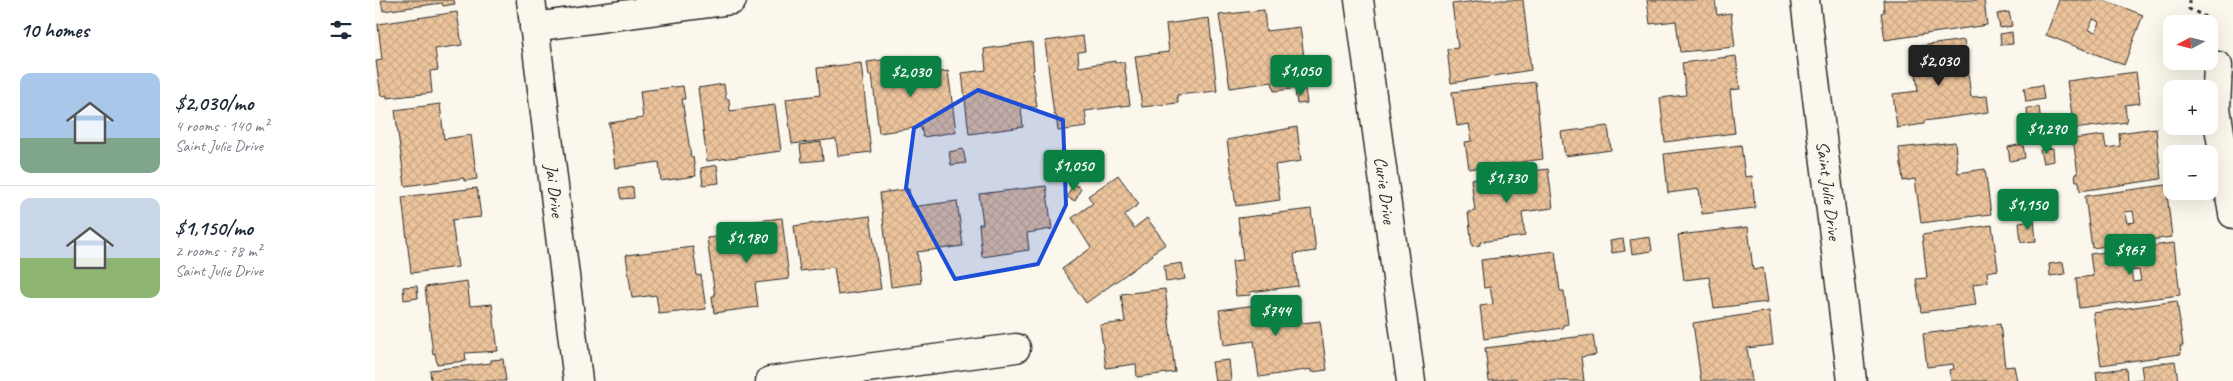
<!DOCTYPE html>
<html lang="en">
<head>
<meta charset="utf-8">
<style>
	body { margin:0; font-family:Caveat,sans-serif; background:#f6f6f7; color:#1f2937; height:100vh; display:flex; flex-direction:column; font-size:19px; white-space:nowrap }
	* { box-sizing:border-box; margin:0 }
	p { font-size:16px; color:#747a83 }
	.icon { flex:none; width:28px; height:28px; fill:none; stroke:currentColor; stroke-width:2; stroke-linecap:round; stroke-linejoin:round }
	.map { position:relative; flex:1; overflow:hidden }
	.sheet { display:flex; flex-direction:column; background:#fff; width:375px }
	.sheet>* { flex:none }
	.needle { width:32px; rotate:263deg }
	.tools { position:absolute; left:1788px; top:15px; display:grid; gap:10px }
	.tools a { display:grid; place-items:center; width:55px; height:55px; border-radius:10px; background:#fff; box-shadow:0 5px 20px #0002; font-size:25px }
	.price { position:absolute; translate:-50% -42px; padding:0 11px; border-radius:5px; background:#0b8043; color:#fff; font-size:16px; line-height:32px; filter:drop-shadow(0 1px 2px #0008) }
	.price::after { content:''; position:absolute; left:50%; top:30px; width:15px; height:11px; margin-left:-8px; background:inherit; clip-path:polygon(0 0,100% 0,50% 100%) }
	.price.active { background:#222; color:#fff }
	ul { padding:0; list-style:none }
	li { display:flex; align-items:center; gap:15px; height:125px; padding:0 20px }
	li+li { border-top:1px solid #e0e1e3 }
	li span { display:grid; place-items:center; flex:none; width:140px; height:100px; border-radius:10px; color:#555 }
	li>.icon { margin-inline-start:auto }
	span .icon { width:60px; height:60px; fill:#fffc; stroke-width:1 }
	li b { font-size:21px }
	h2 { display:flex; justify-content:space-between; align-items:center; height:60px; padding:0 20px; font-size:21px }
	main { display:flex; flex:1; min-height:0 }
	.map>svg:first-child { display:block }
</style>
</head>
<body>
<main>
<section class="sheet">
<h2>10 homes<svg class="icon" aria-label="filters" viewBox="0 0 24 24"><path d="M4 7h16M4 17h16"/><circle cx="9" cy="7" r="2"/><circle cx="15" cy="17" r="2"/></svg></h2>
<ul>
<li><span style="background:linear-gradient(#a9c7e8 65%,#7fa58c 0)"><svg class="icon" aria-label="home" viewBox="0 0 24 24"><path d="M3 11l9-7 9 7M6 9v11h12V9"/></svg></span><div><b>$2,030/mo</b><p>4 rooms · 140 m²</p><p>Saint Julie Drive</p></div></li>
<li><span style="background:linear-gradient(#c9d6e8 60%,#8fb573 0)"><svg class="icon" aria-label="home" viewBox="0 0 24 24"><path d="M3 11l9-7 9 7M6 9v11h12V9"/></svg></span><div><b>$1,150/mo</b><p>2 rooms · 78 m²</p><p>Saint Julie Drive</p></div></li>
</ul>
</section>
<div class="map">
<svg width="1858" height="381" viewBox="0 0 1858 381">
	<defs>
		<pattern id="building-cross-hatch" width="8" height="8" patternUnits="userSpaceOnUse" patternTransform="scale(1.25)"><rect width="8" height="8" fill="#ecc49c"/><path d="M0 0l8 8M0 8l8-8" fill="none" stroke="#cba987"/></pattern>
	</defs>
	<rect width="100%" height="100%" fill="#fbf7ec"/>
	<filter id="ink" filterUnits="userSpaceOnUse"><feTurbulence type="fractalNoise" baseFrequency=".02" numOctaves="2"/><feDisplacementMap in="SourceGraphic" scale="10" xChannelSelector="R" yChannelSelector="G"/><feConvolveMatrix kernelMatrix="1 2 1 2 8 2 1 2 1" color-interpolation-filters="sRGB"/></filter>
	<g filter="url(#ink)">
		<path fill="url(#building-cross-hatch)" stroke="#2b2b2b" fill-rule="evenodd" d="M6,0h73l1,4 -12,2 -1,-3 -59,8z
			M1109,0h39l8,70 -80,13 -4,-34 11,-1 -6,-44z
			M1272,0h68l2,15 14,-2 4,34 -55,5 -4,-31 -26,3z
			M1508,0h101l3,25 -102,15 -4,-27 3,-1z
			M1684,0h45l39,15 -19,50 -78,-30zM1718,19l7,3 -4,10 -7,-2z
			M889,10l2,21 34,-4 8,60 -34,4 -2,-9 -42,6 -11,-73z
			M82,12l5,33 -27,4 3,21 -8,1 2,22 -45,5v-3l-6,1 -5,-35 6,-1 -4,-36z
			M1634,12l3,14 -12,2 -3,-14z
			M834,18l8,73 -40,4 1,8 -36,4 -7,-51 34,-4 -3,-28z
			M1637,32l1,12 -12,1 -1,-11z
			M708,36l2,15 -7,1 1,15 36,-6v2l9,-1 6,43 -45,6 2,16 -29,4 -2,-16h-2l-9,-74z
			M1589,40l7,57 16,-1 2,16 -65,9v3l-27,4 -4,-34 25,-3 -5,-44z
			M657,42l2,28 -2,1 5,36 -16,1 2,19 -54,7 -7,-61 24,-3 -2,-21z
			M537,56l3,20 33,-5 8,61 -33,5 -2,-10 -42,6 -7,-58 -3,1 -2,-14z
			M1361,56l4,33 -10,1 5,43 -70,9 -5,-44 26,-3 -4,-32z
			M486,63l10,89 -33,4 -2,-17 -44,5 -6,-45 34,-4 -3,-27z
			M1761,72l4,31 -15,2 2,17 -53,7 -7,-48z
			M1160,82l8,77 -74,10 -4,-27 7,-1 -3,-17 -12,2 -5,-34z
			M349,84l2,15h3l1,12 45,-6 6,46 -74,10 -9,-73z
			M1667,85l2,14 -18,3 -2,-14z
			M308,86l2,13h-3l9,58h2l3,19 -35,5 -2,-19 -44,6 -6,-45 34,-5 -3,-27z
			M930,89l2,14 -10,1 -2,-14z
			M65,104l4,35 27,-4 6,44 -13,2v-3l-59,8 -10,-76z
			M1664,107l2,15 -13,2 -1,-16z
			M1233,126l3,24 -46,6 -4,-24z
			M922,127l4,34 -26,4 5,35 -44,6 -9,-66z
			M1781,128l5,51 -81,12 -1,-10h-3l-1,-7h3l-5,-35 31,-4 2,13 14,-2 -1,-13z
			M1667,129l1,11 -14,1 -2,-10z
			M446,142l2,18 -21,2 -2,-17z
			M1580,142l3,31 27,-4 6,45 -70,9 -6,-44 -12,2 -4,-33z
			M1648,144l2,14 -15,3 -2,-14z
			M1366,145l4,32 7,-1 3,32 -53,6 -3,-25 -31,4 -4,-39z
			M1678,148l1,13 -11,2 -3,-13z
			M588,149l3,14 -15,2 -2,-13z
			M342,165l2,18 -16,2 -2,-17z
			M1173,169l5,39 -31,4 3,24 -45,6v3l-8,1 -4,-34 7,-1 -4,-32z
			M743,175l21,29 -15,11 10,13 13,-10 19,26 -14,9 1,2 -67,48 -24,-34 29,-21 -19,-30 21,-15 -5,-7z
			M698,184l8,4 -6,13 -8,-4z
			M1791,185l6,52 -80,11 -7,-52zM1758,211l2,11 -8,1 -2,-11z
			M671,186l6,43 -25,4 2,17 -47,7 -3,-33h4l-4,-30z
			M258,187l1,11 -13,1 -2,-10z
			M102,188l4,29 -29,3 6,47 -47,6 -9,-76z
			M534,189l2,18 46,-6 6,45 -46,6 4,31 -30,4 -11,-94z
			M936,209l5,42 -22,3 4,32 -48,6 1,3 -15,1 -4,-35 11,-1 -5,-42z
			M495,216l11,73 -43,6 -4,-28 -34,4 -6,-45z
			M407,218l7,61 -34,4 3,24 -44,6 -2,-17h3l-8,-58 42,-5 -1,-11z
			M1659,220l2,21 -15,1 -2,-20z
			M1617,225l6,45 -11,2 1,10 -15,2 3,21 -55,7 -5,-33 11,-1 -5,-43z
			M1373,227l5,43 10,-2 5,34 -54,6 -5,-31 -25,3 -6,-45z
			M1275,237l2,14 -20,3 -2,-14z
			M1248,239l2,12 -13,2 -2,-12z
			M1799,243l6,52 -101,13 -3,-30 17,-2 -3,-22zM1764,270l2,11 -8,1 -2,-11z
			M318,247l4,29 4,-1 5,34 -47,5 -3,-19 -24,3 -6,-43z
			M1180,251l5,40h4l4,33 -5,1v3l-79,11 -4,-33 13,-2 -3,-17 -6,1 -3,-28z
			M1688,262l2,12 -15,2 -1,-12z
			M807,263l3,16 -19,3 -2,-16z
			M92,281l3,25 22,-2 6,47 -33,2 1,8 -29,3 -2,-11 -2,1 -8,-67z
			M42,286l1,12 -14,2 -1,-13z
			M790,289l10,83 -38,5 -1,-13 -30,4 -6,-43 25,-3 -4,-28z
			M923,299l4,24 18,-2 7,49 -15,2v-3l-53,8 -5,-36 -30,4 -5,-35z
			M1802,301l6,45h-3l1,8 -80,11 -8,-52z
			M1394,311l4,34 -26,3 5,33h-51l-8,-58z
			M1625,324l5,43 9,-1 3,15h-66l-2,-11 5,-1 -1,-5 -26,3 -4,-33z
			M1218,335l3,20 -15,2 3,24h-68v-3l-27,3 -4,-33z
			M128,359l3,22h-75l-1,-11 61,-7v-3z
			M854,360l2,21h-16l-3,-19z
			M1800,361l3,20h-81l-1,-9 30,-4 1,13 16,-2 -2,-13z"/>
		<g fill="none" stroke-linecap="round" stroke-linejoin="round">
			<g stroke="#2b2b2b" stroke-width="31">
				<g id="minor">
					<path id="s1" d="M156,0l47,381"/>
					<path id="s2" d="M984,0l52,381"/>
					<path id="s3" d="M1430,0l47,381"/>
					<path d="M159,27l198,-27"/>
					<path d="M1843,66l-2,42 17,106"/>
					<path d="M395,381l246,-33"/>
				</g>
			</g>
			<path stroke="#2b2b2b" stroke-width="3" stroke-dasharray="4 4" stroke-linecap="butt" d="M1814,0v9l15,7 2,8"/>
			<use href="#minor" stroke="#fbf7ec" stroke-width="28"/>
		</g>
	</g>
	<path fill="#1d4ed8" fill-opacity="0.2" stroke="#1d4ed8" stroke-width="4" stroke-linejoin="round" d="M603,90l85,30 3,85 -28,59 -83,15 -49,-91 8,-60z"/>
	<g text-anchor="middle" stroke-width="5" stroke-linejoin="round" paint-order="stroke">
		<g font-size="18" fill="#2b2b2b" stroke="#fbf7ec">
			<text dy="6" stroke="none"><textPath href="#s1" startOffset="192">Jai Drive</textPath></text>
			<text dy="6" stroke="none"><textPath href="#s3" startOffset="192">Saint Julie Drive</textPath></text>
			<text dy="6" stroke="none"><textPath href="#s2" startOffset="192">Curie Drive</textPath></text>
		</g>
	</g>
</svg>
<div class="tools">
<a><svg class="needle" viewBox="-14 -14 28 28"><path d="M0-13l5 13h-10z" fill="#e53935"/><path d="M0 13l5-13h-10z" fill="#747a83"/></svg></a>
<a>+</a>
<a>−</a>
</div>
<b class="price active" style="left:1564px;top:87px">$2,030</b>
<b class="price" style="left:926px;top:97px">$1,050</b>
<b class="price" style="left:536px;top:98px">$2,030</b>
<b class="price" style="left:1672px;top:155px">$1,290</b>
<b class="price" style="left:699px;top:192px">$1,050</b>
<b class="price" style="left:1132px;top:204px">$1,730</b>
<b class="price" style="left:1653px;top:231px">$1,150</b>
<b class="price" style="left:372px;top:264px">$1,180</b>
<b class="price" style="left:1755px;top:276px">$967</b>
<b class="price" style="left:901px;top:337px">$744</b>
</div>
</main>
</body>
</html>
